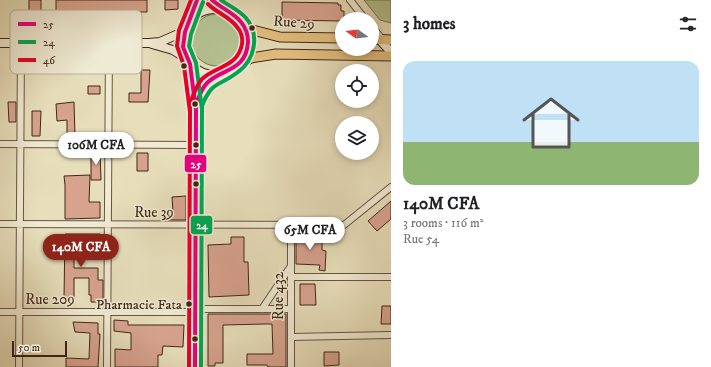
<!DOCTYPE html>
<html lang="en">
<head>
<meta charset="utf-8">
<style>
	body { margin:0; font-family:"IM FELL DW Pica",serif; background:#f2f2f2; color:#202124; height:100vh; display:flex; flex-direction:column; font-size:15px; white-space:nowrap }
	* { box-sizing:border-box; margin:0 }
	p { font-size:13px; color:#757577 }
	.icon { flex:none; width:22px; height:22px; fill:none; stroke:currentColor; stroke-width:2; stroke-linecap:round; stroke-linejoin:round }
	.map { position:relative; flex:1; overflow:hidden }
	.side { display:flex; flex-direction:column; background:#fff; width:320px }
	.side>* { flex:none }
	.needle { width:26px; rotate:284deg }
	.controls { position:absolute; left:335px; top:12px; display:grid; gap:8px }
	.controls a { display:grid; place-items:center; width:44px; height:44px; border-radius:50%; background:#fff; box-shadow:0 2px 6px #0003; font-size:20px }
	.scale { position:absolute; left:12px; bottom:10px; width:55px; box-sizing:border-box; padding-left:4px; border:2px solid #412617; border-top:0; font-size:11px; line-height:14px; white-space:nowrap; color:#412617; -webkit-text-stroke:3px #efead3; paint-order:stroke }
	.price { position:absolute; translate:-50% -34px; padding:0 9px; border-radius:14px; background:#fff; color:#222; font-size:13px; line-height:26px; filter:drop-shadow(0 1px 2px #0008) }
	.price::after { content:''; position:absolute; left:50%; top:24px; width:12px; height:9px; margin-left:-6px; background:inherit; clip-path:polygon(0 0,100% 0,50% 100%) }
	.price.selected { background:#8f2418; color:#fff }
	ul { padding:0; list-style:none }
	li { display:grid; align-content:center; gap:8px; height:212px; padding:0 12px }
	li span { display:grid; place-items:center; height:124px; border-radius:12px; color:#555 }
	li>.icon { margin-inline-start:auto }
	span .icon { width:72px; height:72px; fill:#fffc; stroke-width:1 }
	li b { font-size:17px }
	h2 { display:flex; justify-content:space-between; align-items:center; height:48px; padding:0 12px; font-size:17px }
	main { display:flex; flex:1; min-height:0 }
	.map>svg:first-child { display:block }
</style>
</head>
<body>
<main>
<div class="map">
<svg width="391" height="367" viewBox="0 0 391 367">
	<rect width="100%" height="100%" fill="#e7debb"/>
	<filter id="stains"><feTurbulence type="fractalNoise" baseFrequency=".005" numOctaves="4"/><feColorMatrix values="0 0 0 0 .2 0 0 0 0 .09 0 0 0 0 .02 0 0 0 .5 -.17"/></filter>
	<radialGradient id="worn" r=".72"><stop offset=".6" stop-color="#630" stop-opacity="0"/><stop offset="1" stop-color="#630" stop-opacity=".3"/></radialGradient>
	<path fill="#b4c191" stroke="#7a7454" d="M364,0h27v23l-11,-3z
		M191 40a26 26 0 1 1 52 0a26 26 0 1 1-52 0Z"/>
	<path fill="#d7a38f" stroke="#412617" d="M29,0h12v14h-12z
		M56,0h91v12h-79v2h-12z
		M165,0h13v9l-13,1z
		M282,2l56,1v2h3v6h3v8h-2v2l-60,-1z
		M141,70h9l-2,32h-19v-9h12z
		M88,86h12v8h-12z
		M8,102h8v20h-7z
		M74,102l1,34h-8v-16l-10,1 -1,-17z
		M32,111h9l-1,25h-8z
		M91,152h9l1,28h-10z
		M137,153h11v18h-11z
		M90,175l-1,27h11v16l-35,1v-34l-1,-9z
		M186,196v24h-21v-8h8l-1,-15z
		M391,201v18l-14,12 -9,-10z
		M65,234h35v10l-26,1v23h24v12h5v22h-12v-7h-2v-17h-15v20h-10z
		M296,234l26,1v15l4,1 -1,20 -6,-1 1,-5 -24,-1z
		M231,237h13v25h4l1,33 -40,2 -1,-52 23,-1z
		M300,284h15l1,21h-16z
		M382,306h9v18h-10z
		M208,314h78v53h-18l-1,-2h-20v-11h26l-1,-30h-7l-42,1v38h-8v3h-7z
		M114,320l14,1v4h56l-1,22 -20,-1 -1,9h-4v12h-43v-18l16,1v-17l-17,-2z
		M73,322l25,1v11h2l-2,33h-32v-9l23,1 1,-26 -15,-1z
		M324,352h15v13l-15,1z"/>
	<g fill="none" stroke-linecap="round" stroke-linejoin="round">
		<g stroke="#6a5440" stroke-width="8">
			<path id="street" d="M350,0l15,19
				M372,27l10,12
				M0,144l196,1
				M0,224l344,1 47,-38
				M291,225v142
				M291,277h100
				M195,309h96
				M262,309l29,-43
				M0,312h195
				M291,337l100,-2
				M19,367l2,-324
				M107,367l2,-324"/>
		</g>
		<g stroke="#412617" stroke-width="10">
			<path id="secondary" d="M212,0l10,9
				M182 42a33 33 0 1 1 66 0a33 33 0 1 1-66 0Z
				M191,18l6,-18
				M380,40l11,12
				M0,43h149l11,-1 23,-10
				M152,44l21,6 13,8
				M190,64l6,38
				M195,367l1,-262c6,-18 10,-22 27,-31"/>
		</g>
		<g stroke="#412617" stroke-width="11">
			<path id="primary" d="M245,28l35,9 62,1
				M372,39l19,1
				M239,64l12,-6 25,-4 115,2"/>
		</g>
		<use href="#street" stroke="#efead3" stroke-width="6"/>
		<use href="#secondary" stroke="#efead3" stroke-width="8"/>
		<use href="#primary" stroke="#e4bf7e" stroke-width="9"/>
		<g stroke="#efead3" stroke-width="7">
			<path id="bus-1" d="M196,111l-6,-47 -7,-17 2,-15 12,-32
				M195,367l1,-262c3,-8 5,-16 11,-22 15,-15 39,-11 41,-41 0,-7 -2,-14 -7,-20 -7,-9 -20,-14 -29,-22"/>
		</g>
		<g stroke="#efead3" stroke-width="7">
			<path id="bus-2" d="M202,110l-6,-47 -7,-17 2,-12 12,-32
				M201,367l1,-261c10,-26 17,-19 36,-34 17,-12 22,-38 8,-54 -7,-8 -17,-12 -25,-18"/>
		</g>
		<g stroke="#efead3" stroke-width="7">
			<path id="bus-3" d="M190,112l-6,-46 -7,-20 2,-16 12,-30
				M189,367l1,-263c3,-9 6,-18 12,-25 14,-13 36,-12 40,-35 1,-6 -1,-13 -5,-17 -7,-10 -20,-14 -29,-23"/>
		</g>
		<use href="#bus-1" stroke="#e5007d" stroke-width="4"/>
		<use href="#bus-2" stroke="#00a651" stroke-width="4"/>
		<use href="#bus-3" stroke="#e4002b" stroke-width="4"/>
	</g>
	<g fill="#412617" stroke="#efead3" stroke-width="1.5">
		<circle cx="252" cy="28" r="3.5"/>
		<circle cx="184" cy="66" r="3.5"/>
		<circle cx="195" cy="104" r="3.5"/>
		<circle cx="196" cy="145" r="3.5"/>
		<circle cx="196" cy="184" r="3.5"/>
		<circle cx="189" cy="304" r="3.5"/>
		<circle cx="195" cy="339" r="3.5"/>
	</g>
	<g text-anchor="middle" stroke-width="3" stroke-linejoin="round" paint-order="stroke">
		<g font-size="14" fill="#412617" stroke="#efead3" text-anchor="end">
			<text x="182" y="309">Pharmacie Fata</text>
		</g>
		<g font-size="15" fill="#412617" stroke="#efead3">
			<text transform="translate(294 22) rotate(4)" y="5">Rue 29</text>
			<text x="154" y="217">Rue 39</text>
			<text transform="translate(278 296) rotate(-90)" y="5">Rue 432</text>
			<text x="50" y="304">Rue 209</text>
		</g>
	</g>
	<rect x="10" y="10" width="132" height="64" rx="6" fill="#efead3" stroke="#bbaf9b" stroke-width="1"/>
	<rect x="18" y="22" width="18" height="4" fill="#e5007d"/>
	<rect x="18" y="40" width="18" height="4" fill="#00a651"/>
	<rect x="18" y="58" width="18" height="4" fill="#e4002b"/>
	<g font-size="11" fill="#412617">
		<text x="43" y="28">25</text>
		<text x="43" y="46">24</text>
		<text x="43" y="64">46</text>
	</g>
	<g stroke="#efead3" stroke-width="1.5">
		<rect x="184" y="154" width="23" height="19" rx="4" fill="#e5007d"/>
		<rect x="190" y="215" width="23" height="20" rx="4" fill="#00a651"/>
	</g>
	<g font-size="11" text-anchor="middle" font-weight="bold" fill="#fff">
		<text x="196" y="168">25</text>
		<text x="202" y="229">24</text>
	</g>
	<rect width="100%" height="100%" filter="url(#stains)"/>
	<rect width="100%" height="100%" fill="url(#worn)"/>
</svg>
<div class="controls">
<a><svg class="needle" viewBox="-14 -14 28 28"><path d="M0-13l5 13h-10z" fill="#e53935"/><path d="M0 13l5-13h-10z" fill="#757577"/></svg></a>
<a><svg class="icon" aria-label="locate" viewBox="0 0 24 24"><circle cx="12" cy="12" r="6"/><path d="M12 2v4M12 18v4M2 12h4M18 12h4"/></svg></a>
<a><svg class="icon" aria-label="layers" viewBox="0 0 24 24"><path d="M12 4l9 5-9 5-9-5zM3 14l9 5 9-5"/></svg></a>
</div>
<div class="scale">50 m</div>
<b class="price" style="left:96px;top:166px">106M CFA</b>
<b class="price" style="left:310px;top:251px">65M CFA</b>
<b class="price selected" style="left:81px;top:268px">140M CFA</b>
</div>
<section class="side">
<h2>3 homes<svg class="icon" aria-label="filters" viewBox="0 0 24 24"><path d="M4 7h16M4 17h16"/><circle cx="9" cy="7" r="2"/><circle cx="15" cy="17" r="2"/></svg></h2>
<ul>
<li><span style="background:linear-gradient(#bfe0f5 65%,#8fb573 0)"><svg class="icon" aria-label="home" viewBox="0 0 24 24"><path d="M3 11l9-7 9 7M6 9v11h12V9"/></svg></span><div><b>140M CFA</b><p>3 rooms · 116 m²</p><p>Rue 54</p></div></li>
</ul>
</section>
</main>
</body>
</html>
